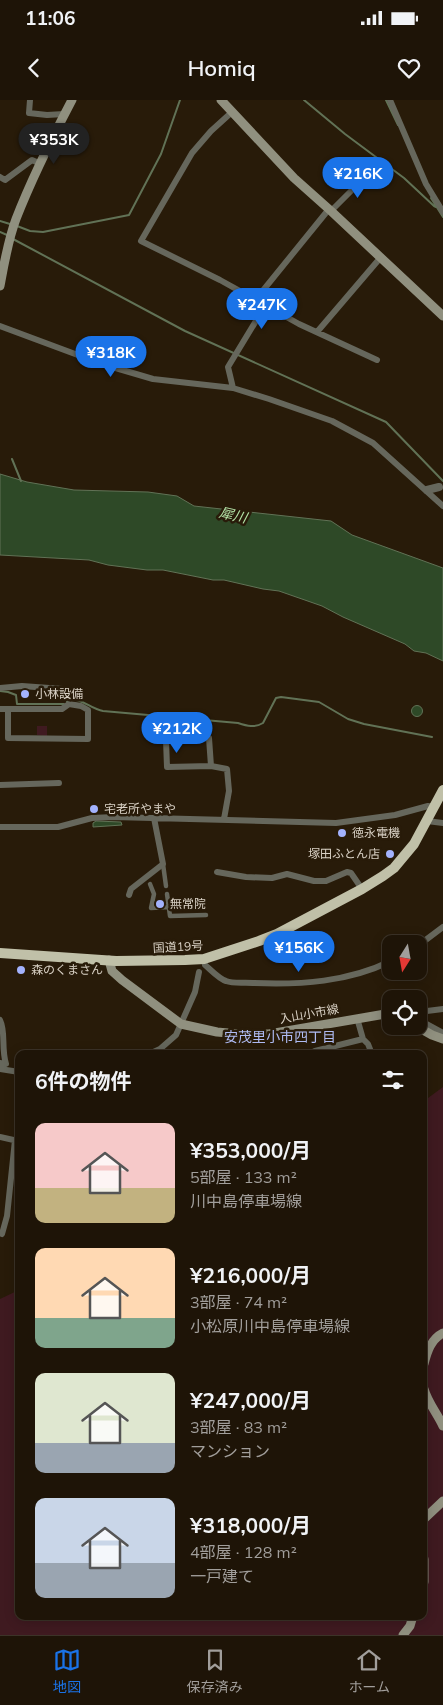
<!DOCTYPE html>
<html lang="ja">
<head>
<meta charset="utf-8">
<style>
	body { margin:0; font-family:Mulish,"Noto Sans JP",sans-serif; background:#2b2115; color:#f1f3f6; height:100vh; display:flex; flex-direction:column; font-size:19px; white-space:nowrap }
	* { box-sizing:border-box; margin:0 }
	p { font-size:16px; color:#a19e9b }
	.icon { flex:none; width:28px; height:28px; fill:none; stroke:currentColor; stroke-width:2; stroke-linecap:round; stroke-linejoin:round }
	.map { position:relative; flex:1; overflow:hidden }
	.drawer { position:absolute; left:15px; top:950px; width:412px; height:570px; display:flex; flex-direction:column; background:#1e1407; border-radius:10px; box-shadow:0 2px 12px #0003,0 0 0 1px #3c3328 }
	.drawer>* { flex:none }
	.needle { width:32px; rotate:191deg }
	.buttons { position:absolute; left:382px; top:835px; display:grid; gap:10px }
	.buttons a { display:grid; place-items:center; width:45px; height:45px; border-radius:10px; background:#1e1407; box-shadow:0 2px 12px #0003,0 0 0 1px #3c3328; font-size:25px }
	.price { position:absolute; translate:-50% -42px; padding:0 11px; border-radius:18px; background:#1a73e8; color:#fff; font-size:16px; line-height:32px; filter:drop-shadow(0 1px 2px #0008) }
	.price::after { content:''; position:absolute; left:50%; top:30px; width:15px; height:11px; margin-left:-8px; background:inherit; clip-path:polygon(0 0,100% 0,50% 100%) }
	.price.active { background:#222; color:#fff }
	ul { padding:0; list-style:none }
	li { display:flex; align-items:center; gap:15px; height:125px; padding:0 20px }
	li span { display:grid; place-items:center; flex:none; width:140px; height:100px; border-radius:10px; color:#555 }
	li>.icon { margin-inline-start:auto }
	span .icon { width:60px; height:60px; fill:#fffc; stroke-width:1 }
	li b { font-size:21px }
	h2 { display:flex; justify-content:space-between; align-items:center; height:60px; padding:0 20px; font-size:21px }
	.status { display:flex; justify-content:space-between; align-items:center; height:35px; padding:0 25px; background:#1e1407; direction:ltr }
	.status svg { height:14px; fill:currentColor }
	header { display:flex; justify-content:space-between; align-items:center; height:65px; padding:0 20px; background:#1e1407; font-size:22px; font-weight:600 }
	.dock { display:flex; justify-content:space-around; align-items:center; height:70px; border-top:1px solid #3c3328; background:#1e1407; font-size:14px; color:#a19e9b }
	.dock a { display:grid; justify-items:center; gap:2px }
	.dock .active { color:#1a73e8 }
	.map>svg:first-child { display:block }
</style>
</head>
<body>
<div class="status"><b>11:06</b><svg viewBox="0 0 49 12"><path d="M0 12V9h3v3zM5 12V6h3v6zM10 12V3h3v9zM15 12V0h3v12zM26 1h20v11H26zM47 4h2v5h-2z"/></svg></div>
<header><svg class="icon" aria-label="back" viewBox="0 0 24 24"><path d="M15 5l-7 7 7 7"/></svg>Homiq<svg class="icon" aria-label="heart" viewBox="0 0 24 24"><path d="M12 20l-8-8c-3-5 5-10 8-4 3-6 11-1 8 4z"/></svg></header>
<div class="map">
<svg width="443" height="1535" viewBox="0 0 443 1535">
	<rect width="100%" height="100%" fill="#281b09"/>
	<path fill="#3f1a20" d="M37,626h10v10l-10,-1z
		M443,987v548h-443v-336l19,-9v326h405v-515z"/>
	<path fill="#2e4927" stroke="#617256" d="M0,374l27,8 47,8 74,2 29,4 17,10 137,15 21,14 91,33v93l-17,-8 -12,-2 -9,-7 -62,-27 -21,-11 -43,-15 -16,-2 -39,-9h-11l-50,-10h-16l-39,-5 -19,-5 -89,-5z
		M411.5 611a5.5 5.5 0 1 1 11 0a5.5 5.5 0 1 1-11 0Z
		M96,721l25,1 1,3 -29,2v-4z"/>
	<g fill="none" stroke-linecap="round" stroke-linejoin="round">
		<path stroke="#617256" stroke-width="2" d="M304,0l41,34 59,44 30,28 2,1
			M386,0l12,25
			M431,98l12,19
			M0,121l10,3
			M17,126l13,5 13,1 86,-17 32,-61 19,-54
			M0,132l7,3
			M13,139l172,92 201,91 57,59
			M12,359l9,22
			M0,591l8,1 8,3 1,9h47
			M67,602l3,-3c13,0 21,10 33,12l135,12c9,3 17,5 25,0l13,-25 5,-1 38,5 29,17 16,5 68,13"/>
		<path stroke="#66675c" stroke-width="4.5" d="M163,764l3,22
			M150,784l4,10 -3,14 18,-1
			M167,794l3,22 36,-1
			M168,803l11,-1"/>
		<path stroke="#66675c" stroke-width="6" d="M30,0l-1,13 18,2 17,-1
			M390,0l36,84 17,28
			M232,12l-21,19 -19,22 -51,88 79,39 79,44 78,36
			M0,77l5,3 27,-20 9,4
			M331,111l39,-39
			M256,199l73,-90
			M0,226l102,38 51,15 80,9 36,11 63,22 41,22 70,63
			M317,232l64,-75
			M233,288l-5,-21 37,-61
			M0,588l22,-2 41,3
			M0,609h62l7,-5 12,2 7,4v29l-80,-1v-29
			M211,666l-2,-28 -43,2 1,27 44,-1 16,3 2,22 -5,28
			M0,685l59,-2
			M427,721l16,2
			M0,727h58l34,-9 22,-1 222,6 59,-8 33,-9 6,1
			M217,772l29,5 26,1 15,-4 27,7h12l21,-9 4,1 11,16
			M129,795l2,-6 32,-25 -9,-46
			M419,845l24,-18
			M204,859l1,6c6,5 14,14 21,16 8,3 19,1 27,2 48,2 95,-1 138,-22
			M419,912l24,-3
			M357,918l6,21 5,5 4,10
			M0,920c6,12 1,28 6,44l-6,-1
			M419,920l24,13
			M149,954l11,-5 16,-14 19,-43 4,-20
			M309,954l6,-3 48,-12
			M0,969l19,3
			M0,1037l18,4
			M0,1133l2,1 5,-18 8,-76"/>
		<path stroke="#66675c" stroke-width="8" d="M427,390l12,-3"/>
		<path stroke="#90907f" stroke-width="9" d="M221,0l73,78 37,33 112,105
			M0,186c4,-22 8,-46 16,-67 16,-41 36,-81 56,-119
			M109,860l3,11 10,9 59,44 36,8 22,2h30l122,-21
			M416,926l16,9 11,4
			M424,1264c3,-12 7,-25 19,-31
			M424,1289c4,14 13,24 19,37
			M424,1419l19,-18
			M424,1459v23
			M403,1535l7,-9 3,-10"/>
		<path stroke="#c0c0a8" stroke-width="10" d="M0,853l116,8 69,-1 19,-1 55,-18 18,-7 85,-45 21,-13 11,-8 20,-24 29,-54"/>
	</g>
	<g fill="#a3b2fd" stroke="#281b09" stroke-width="2">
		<circle cx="25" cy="594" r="5"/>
		<circle cx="94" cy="709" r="5"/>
		<circle cx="342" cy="733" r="5"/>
		<circle cx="390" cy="754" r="5"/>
		<circle cx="160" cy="804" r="5"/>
		<circle cx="21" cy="870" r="5"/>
	</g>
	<g text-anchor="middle" stroke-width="5" stroke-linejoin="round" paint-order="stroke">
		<g font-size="12" fill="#d9d1c5" stroke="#281b09" text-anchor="start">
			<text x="35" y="598">小林設備</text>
			<text x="104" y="713">宅老所やまや</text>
			<text x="352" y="737">徳永電機</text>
			<text x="380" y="758" text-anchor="end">塚田ふとん店</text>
			<text x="170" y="808">無常院</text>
			<text x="31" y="874">森のくまさん</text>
		</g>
		<g font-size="12" fill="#d9d1c5" stroke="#281b09">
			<text transform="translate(178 847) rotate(-3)" y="4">国道19号</text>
			<text transform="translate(309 914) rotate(-10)" y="4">入山小市線</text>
		</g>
		<g font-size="14" font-style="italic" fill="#b5e5a9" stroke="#281b09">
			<text transform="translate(233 415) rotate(13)" y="5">犀川</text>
		</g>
		<g font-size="14" fill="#b0bcf4" stroke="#281b09">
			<text x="280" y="942">安茂里小市四丁目</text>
		</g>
	</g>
</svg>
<div class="buttons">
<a><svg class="needle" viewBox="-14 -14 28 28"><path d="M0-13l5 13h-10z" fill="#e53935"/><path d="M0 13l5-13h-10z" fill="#a19e9b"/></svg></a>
<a><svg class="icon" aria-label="locate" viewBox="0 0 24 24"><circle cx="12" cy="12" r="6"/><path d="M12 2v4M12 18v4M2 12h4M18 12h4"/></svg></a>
</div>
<b class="price active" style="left:54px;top:65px">¥353K</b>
<b class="price" style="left:358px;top:99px">¥216K</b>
<b class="price" style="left:262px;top:230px">¥247K</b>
<b class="price" style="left:111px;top:278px">¥318K</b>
<b class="price" style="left:177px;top:654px">¥212K</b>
<b class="price" style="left:299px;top:873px">¥156K</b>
<section class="drawer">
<h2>6件の物件<svg class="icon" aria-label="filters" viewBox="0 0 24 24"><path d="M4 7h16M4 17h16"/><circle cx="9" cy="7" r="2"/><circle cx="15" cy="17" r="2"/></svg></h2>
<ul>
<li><span style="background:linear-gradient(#f6c9c9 65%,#c2b280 0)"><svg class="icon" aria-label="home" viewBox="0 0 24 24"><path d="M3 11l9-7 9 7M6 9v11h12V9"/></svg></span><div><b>¥353,000/月</b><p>5部屋 · 133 m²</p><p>川中島停車場線</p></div></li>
<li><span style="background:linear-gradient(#ffd9b3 70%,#7fa58c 0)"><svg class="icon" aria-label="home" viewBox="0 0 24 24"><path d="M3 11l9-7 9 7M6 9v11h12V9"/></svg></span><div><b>¥216,000/月</b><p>3部屋 · 74 m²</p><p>小松原川中島停車場線</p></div></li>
<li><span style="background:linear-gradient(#dfe7d0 70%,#9aa5b1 0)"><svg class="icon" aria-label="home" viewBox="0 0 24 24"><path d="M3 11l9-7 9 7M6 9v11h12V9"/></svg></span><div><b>¥247,000/月</b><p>3部屋 · 83 m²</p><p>マンション</p></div></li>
<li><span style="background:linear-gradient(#c9d6e8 65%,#9aa5b1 0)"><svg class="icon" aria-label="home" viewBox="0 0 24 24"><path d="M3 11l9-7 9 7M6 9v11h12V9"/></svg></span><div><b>¥318,000/月</b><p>4部屋 · 128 m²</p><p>一戸建て</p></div></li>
</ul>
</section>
</div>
<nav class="dock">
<a class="active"><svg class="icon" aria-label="map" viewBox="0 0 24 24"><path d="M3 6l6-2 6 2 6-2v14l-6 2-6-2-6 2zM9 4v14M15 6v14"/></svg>地図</a>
<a><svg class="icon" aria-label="saved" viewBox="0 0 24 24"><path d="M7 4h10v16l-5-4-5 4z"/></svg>保存済み</a>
<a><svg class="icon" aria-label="home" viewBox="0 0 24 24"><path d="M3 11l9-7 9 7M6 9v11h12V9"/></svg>ホーム</a>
</nav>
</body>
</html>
